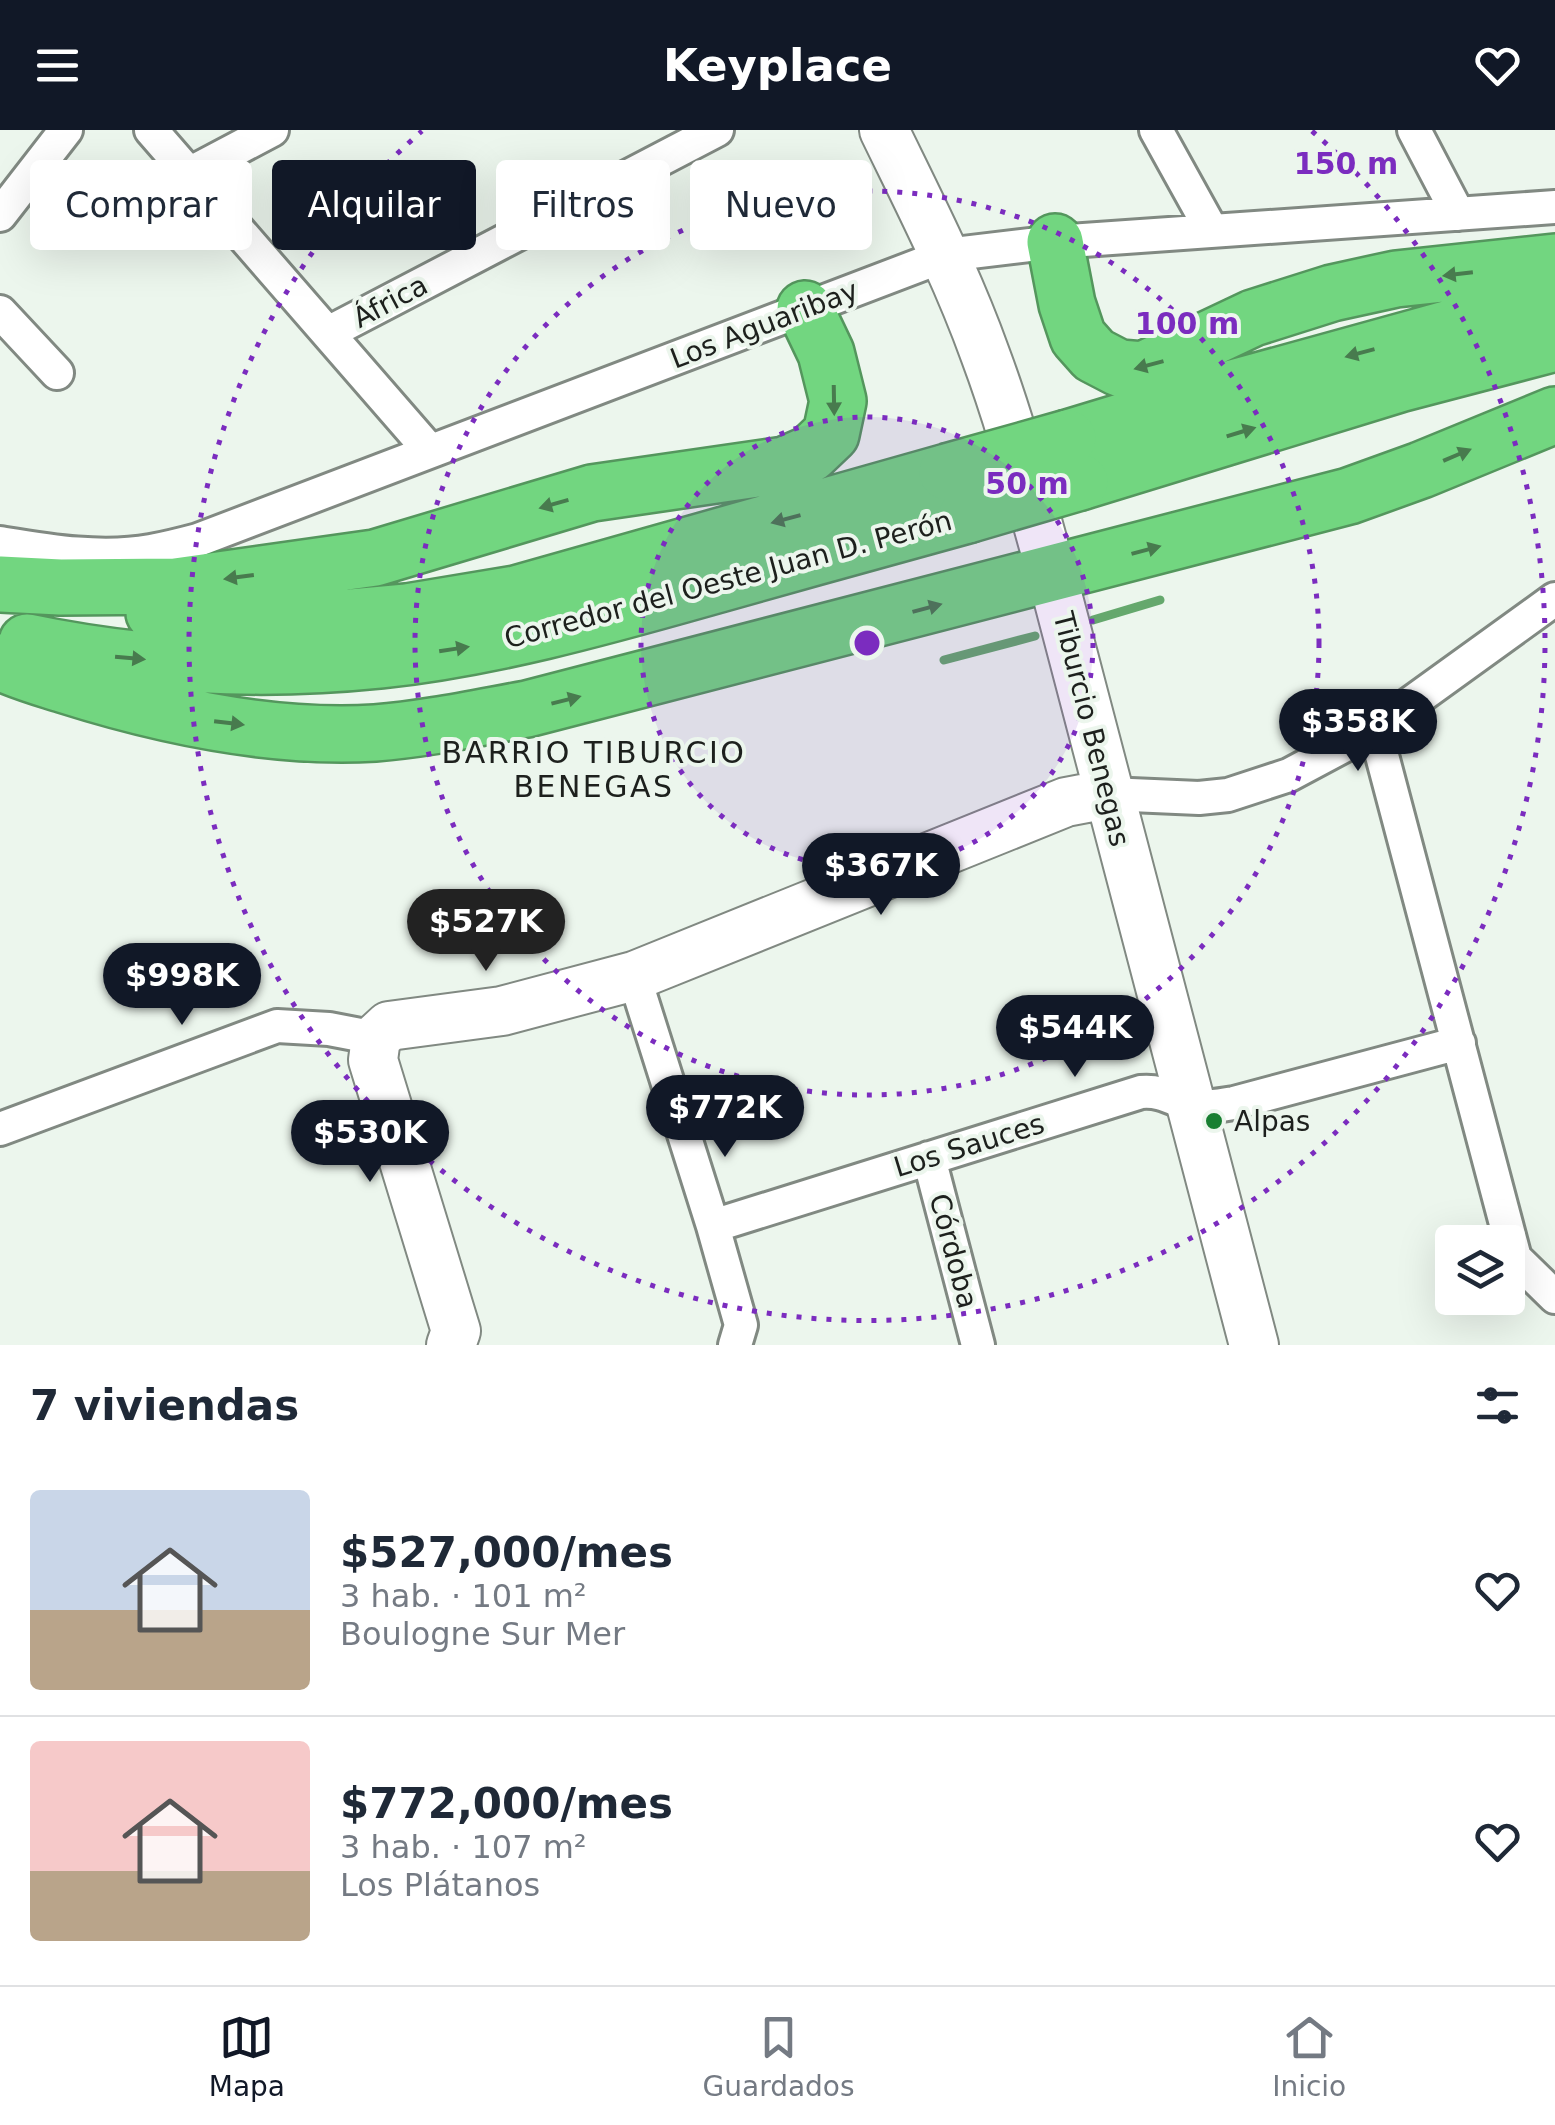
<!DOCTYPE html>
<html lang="es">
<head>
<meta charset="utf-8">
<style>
	body { margin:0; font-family:"DejaVu Sans",sans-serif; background:#f6f6f7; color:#1f2937; height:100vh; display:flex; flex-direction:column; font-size:38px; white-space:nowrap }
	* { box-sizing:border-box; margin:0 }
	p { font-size:32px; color:#747a83 }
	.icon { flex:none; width:55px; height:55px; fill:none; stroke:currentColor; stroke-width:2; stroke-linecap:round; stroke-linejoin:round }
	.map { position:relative; height:1215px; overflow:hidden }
	.sheet { display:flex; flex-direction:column; background:#fff; flex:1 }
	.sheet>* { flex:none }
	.guide { position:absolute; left:30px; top:30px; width:1000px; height:90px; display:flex; gap:20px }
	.tools { position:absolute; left:1435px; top:1095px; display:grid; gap:20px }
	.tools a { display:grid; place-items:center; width:90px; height:90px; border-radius:10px; background:#fff; box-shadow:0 10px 40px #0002; font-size:50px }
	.price { position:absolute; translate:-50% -85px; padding:0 22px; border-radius:35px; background:#111827; color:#fff; font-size:32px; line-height:65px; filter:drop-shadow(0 2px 5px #0008) }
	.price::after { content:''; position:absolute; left:50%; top:60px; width:30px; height:22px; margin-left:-15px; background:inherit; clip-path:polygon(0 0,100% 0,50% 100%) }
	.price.current { background:#222; color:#fff }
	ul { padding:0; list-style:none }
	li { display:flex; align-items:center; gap:30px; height:250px; padding:0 30px }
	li+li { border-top:2px solid #e0e1e3 }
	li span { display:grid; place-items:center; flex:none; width:280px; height:200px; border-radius:10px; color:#555 }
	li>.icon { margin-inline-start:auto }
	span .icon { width:120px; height:120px; fill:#fffc; stroke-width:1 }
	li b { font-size:42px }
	h2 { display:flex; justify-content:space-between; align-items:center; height:120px; padding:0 30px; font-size:42px }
	.tag { padding:0 35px; border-radius:10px; background:#fff; box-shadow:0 10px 40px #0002; font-size:35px; line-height:90px }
	.tag.current { background:#111827; color:#fff }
	header { display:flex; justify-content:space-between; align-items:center; height:130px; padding:0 30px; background:#111827; color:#fff; font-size:45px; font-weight:700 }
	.dock { display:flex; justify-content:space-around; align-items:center; height:140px; border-top:2px solid #e0e1e3; background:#fff; font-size:28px; color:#747a83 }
	.dock a { display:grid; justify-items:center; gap:5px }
	.dock .current { color:#111827 }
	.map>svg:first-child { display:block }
</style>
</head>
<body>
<header><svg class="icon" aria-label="menu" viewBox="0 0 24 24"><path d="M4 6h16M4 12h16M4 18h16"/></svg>Keyplace<svg class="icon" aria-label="heart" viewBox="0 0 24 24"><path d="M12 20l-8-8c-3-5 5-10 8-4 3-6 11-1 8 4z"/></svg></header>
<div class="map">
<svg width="1555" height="1215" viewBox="0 0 1555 1215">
	<rect width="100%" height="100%" fill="#ecf6ed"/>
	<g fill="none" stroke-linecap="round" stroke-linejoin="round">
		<path stroke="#65a86d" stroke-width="9" d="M1093,490l67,-20
			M944,530l91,-24"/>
		<g stroke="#818982" stroke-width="38">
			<path id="street" d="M151,0l279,321
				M1156,0l56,101
				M1414,0l44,84
				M189,44l83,-44
				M0,85l66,-85
				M0,182l57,61
				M328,203l389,-203
				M0,413c49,8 101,17 151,8 16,-3 32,-7 47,-11l748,-285 109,-13 500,-35
				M1375,599l140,529 40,39
				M1108,664l91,4 29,-3 61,-20 86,-46 180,-130
				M634,846l79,250 28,99 -6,20
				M0,999l277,-103 52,3 47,9
				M929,1028l49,187
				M713,1096l428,-134c20,-2 32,7 50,13 14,4 29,0 43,-2l225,-60"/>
		</g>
		<g stroke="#818982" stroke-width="52">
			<path id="secondary" d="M884,0c36,74 73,146 101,224 27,72 46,147 67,221l202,770
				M451,1215l5,-14 -83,-271 3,-22 13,-12 113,-15 132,-35 432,-174 42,-8"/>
		</g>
		<g stroke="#54965d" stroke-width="60">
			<path id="highway" d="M1055,112l12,62 11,33 16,18 25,13 24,2 110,-52 79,-25 64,-14 159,-17
				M1068,308l165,-50 322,-89
				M1080,352l319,-98 156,-41
				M0,454l60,3 116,-1 199,-28 217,-65 193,-28 25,-11 21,-20 7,-33 -12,-48 -21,-44
				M154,483l128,7 70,-3 55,-5 109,-18 431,-122
				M27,512c115,24 236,30 354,18 110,-12 218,-42 324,-72 87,-25 175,-49 262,-73
				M0,532c21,10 43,16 65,23 98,31 207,54 310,48 51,-4 102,-15 152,-24l822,-213 72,-26 134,-55"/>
		</g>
		<use href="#street" stroke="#fff" stroke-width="32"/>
		<use href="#secondary" stroke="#fff" stroke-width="48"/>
		<use href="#highway" stroke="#72d680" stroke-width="55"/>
		<g stroke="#54965d" stroke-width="60" stroke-linecap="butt">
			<path id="highway-bridge" d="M947,342l121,-34
				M967,385l113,-33"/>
		</g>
		<use href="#highway-bridge" stroke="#72d680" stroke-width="55"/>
	</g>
	<defs><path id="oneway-solid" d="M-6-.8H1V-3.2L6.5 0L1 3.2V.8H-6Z" transform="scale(2.5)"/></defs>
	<g fill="#487b4e">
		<use href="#oneway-solid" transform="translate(1458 144) rotate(173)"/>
		<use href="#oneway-solid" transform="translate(1360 223) rotate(165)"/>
		<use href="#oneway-solid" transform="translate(1149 235) rotate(165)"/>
		<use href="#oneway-solid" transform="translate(834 270) rotate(89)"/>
		<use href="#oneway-solid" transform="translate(1241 302) rotate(-17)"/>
		<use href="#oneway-solid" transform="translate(1457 325) rotate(-23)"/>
		<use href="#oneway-solid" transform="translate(554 374) rotate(164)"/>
		<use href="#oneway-solid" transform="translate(786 389) rotate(165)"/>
		<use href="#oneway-solid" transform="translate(1146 420) rotate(-15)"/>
		<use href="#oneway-solid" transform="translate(239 447) rotate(172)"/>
		<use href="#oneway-solid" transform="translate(927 478) rotate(-15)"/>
		<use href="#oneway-solid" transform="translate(454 519) rotate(-9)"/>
		<use href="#oneway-solid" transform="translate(130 528) rotate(5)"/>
		<use href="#oneway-solid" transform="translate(566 570) rotate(-14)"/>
		<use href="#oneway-solid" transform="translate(229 593) rotate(7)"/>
	</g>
	<circle cx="867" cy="513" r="226" fill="#7b2cbf" fill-opacity=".12"/>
	<g fill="none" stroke="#7b2cbf" stroke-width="5" stroke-dasharray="5 10">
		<circle cx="867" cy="513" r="226"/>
		<circle cx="867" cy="513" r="452"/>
		<path d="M1312 1A678 678 0 1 1 422 1"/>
	</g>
	<circle fill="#197f32" stroke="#ecf6ed" stroke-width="4" cx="1214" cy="991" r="10"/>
	<g text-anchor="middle" stroke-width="8" stroke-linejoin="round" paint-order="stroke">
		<g font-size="28" fill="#1d201d" stroke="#ecf6ed">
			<text transform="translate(390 171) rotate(-28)" y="10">África</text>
			<text transform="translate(764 194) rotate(-21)" y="10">Los Aguaribay</text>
			<text transform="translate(728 449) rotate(-15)" y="10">Corredor del Oeste Juan D. Perón</text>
			<text transform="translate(1092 599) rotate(76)" y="10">Tiburcio Benegas</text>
			<text transform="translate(969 1015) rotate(-17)" y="10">Los Sauces</text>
			<text transform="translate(954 1121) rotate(75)" y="10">Córdoba</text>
		</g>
		<g font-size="28" fill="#1d201d" stroke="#ecf6ed" text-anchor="start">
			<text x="1234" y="1001">Alpas</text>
		</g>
		<g font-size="30" letter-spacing="2.5" fill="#1d201d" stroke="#ecf6ed">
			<text x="594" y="633">BARRIO TIBURCIO<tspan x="594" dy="34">BENEGAS</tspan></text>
		</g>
	</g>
	<circle cx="867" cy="513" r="15" fill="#7b2cbf" stroke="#ecf6ed" stroke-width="5"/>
	<g font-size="30" text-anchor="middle" font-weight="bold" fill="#7b2cbf" stroke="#ecf6ed" stroke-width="8" stroke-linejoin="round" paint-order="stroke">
		<text x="1346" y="44">150 m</text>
		<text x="1187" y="204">100 m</text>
		<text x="1027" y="364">50 m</text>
	</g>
</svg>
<div class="tools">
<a><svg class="icon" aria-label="layers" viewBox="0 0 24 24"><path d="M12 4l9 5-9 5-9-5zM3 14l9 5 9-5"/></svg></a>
</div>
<b class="price" style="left:1358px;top:644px">$358K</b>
<b class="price" style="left:881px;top:788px">$367K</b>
<b class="price current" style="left:486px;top:844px">$527K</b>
<b class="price" style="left:182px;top:898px">$998K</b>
<b class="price" style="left:1075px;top:950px">$544K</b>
<b class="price" style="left:725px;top:1030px">$772K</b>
<b class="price" style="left:370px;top:1055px">$530K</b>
<div class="guide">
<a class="tag">Comprar</a>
<a class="tag current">Alquilar</a>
<a class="tag">Filtros</a>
<a class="tag">Nuevo</a>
</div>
</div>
<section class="sheet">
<h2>7 viviendas<svg class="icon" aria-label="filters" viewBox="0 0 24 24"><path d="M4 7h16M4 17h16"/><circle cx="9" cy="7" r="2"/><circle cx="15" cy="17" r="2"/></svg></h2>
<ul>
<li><span style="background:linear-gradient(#c9d6e8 60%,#b9a48a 0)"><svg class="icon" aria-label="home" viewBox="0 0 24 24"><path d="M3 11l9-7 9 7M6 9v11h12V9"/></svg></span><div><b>$527,000/mes</b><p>3 hab. · 101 m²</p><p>Boulogne Sur Mer</p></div><svg class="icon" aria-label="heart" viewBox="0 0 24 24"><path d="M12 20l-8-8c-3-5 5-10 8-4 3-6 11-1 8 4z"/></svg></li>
<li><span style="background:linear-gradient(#f6c9c9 65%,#b9a48a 0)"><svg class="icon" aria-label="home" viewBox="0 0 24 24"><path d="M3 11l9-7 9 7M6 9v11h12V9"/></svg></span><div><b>$772,000/mes</b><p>3 hab. · 107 m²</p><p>Los Plátanos</p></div><svg class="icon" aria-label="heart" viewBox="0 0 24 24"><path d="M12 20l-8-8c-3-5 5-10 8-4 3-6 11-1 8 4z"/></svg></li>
</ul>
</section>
<nav class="dock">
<a class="current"><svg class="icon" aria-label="map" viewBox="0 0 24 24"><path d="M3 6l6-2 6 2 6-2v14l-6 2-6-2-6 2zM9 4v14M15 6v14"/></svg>Mapa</a>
<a><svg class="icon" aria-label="saved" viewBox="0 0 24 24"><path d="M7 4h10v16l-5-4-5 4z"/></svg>Guardados</a>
<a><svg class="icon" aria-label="home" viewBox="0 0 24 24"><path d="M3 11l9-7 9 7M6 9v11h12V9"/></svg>Inicio</a>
</nav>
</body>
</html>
